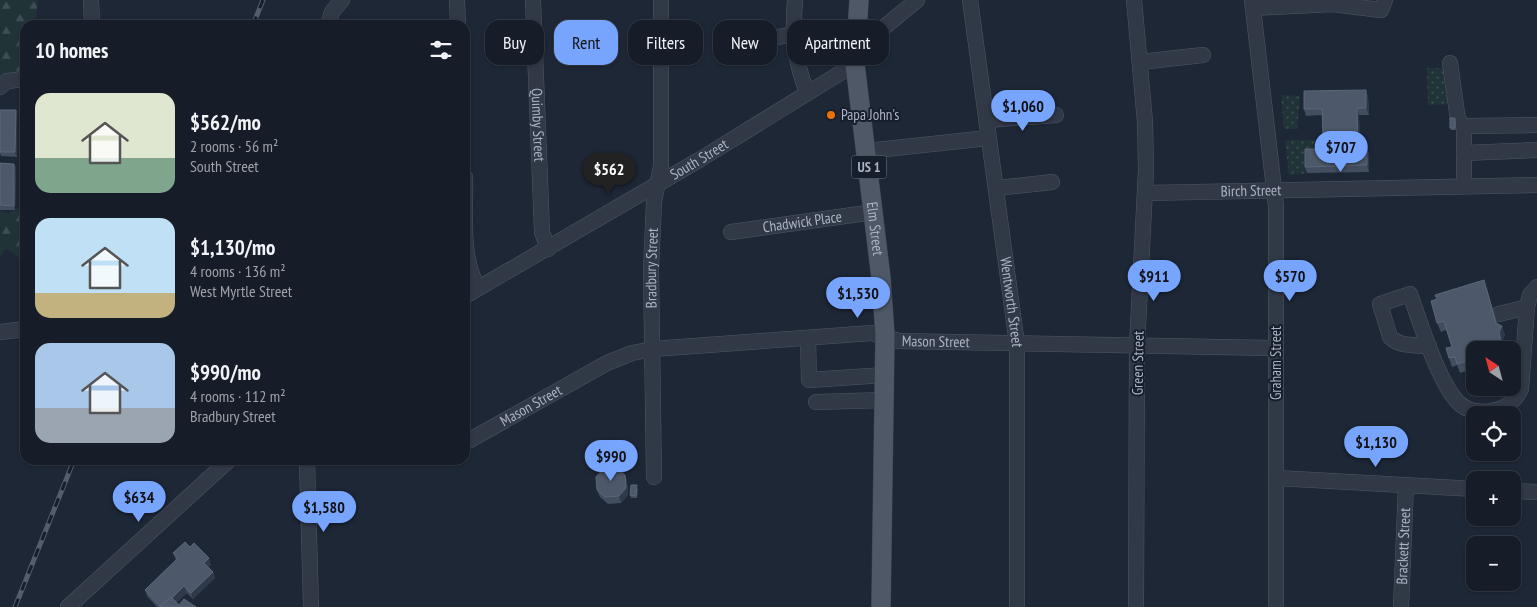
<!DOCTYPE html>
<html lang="en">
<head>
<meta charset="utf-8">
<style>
	body { margin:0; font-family:"PT Sans Narrow",sans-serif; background:#1f2630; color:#f1f3f6; height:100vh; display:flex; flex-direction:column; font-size:19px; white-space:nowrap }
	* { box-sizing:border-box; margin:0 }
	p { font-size:16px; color:#9ea2a8 }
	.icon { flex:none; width:28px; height:28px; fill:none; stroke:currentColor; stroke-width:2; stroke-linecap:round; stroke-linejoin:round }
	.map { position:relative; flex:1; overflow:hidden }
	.side { position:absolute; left:20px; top:20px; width:450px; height:445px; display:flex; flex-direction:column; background:#161d28; border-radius:15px; box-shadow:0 1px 4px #0004,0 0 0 1px #353b45 }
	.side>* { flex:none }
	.banner { position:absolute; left:485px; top:20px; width:475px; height:45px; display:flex; gap:10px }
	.needle { width:32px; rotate:324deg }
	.tools { position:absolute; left:1466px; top:341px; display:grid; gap:10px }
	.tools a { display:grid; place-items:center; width:55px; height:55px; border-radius:10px; background:#161d28; box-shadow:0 1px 4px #0004,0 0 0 1px #353b45; font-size:25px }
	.price { position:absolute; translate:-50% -42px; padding:0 11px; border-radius:18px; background:#77a4fd; color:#111; font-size:16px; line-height:32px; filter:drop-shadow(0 1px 2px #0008) }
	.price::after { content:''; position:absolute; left:50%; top:30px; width:15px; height:11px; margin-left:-8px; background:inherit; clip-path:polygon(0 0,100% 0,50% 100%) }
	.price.selected { background:#222; color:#fff }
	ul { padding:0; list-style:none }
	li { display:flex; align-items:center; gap:15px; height:125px; padding:0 15px }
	li span { display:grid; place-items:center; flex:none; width:140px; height:100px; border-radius:15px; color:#555 }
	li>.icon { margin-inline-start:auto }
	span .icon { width:60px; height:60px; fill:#fffc; stroke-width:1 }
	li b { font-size:21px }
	h2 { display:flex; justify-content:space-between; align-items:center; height:60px; padding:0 15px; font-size:21px }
	.chip { padding:0 18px; border-radius:15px; background:#161d28; box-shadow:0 1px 4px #0004,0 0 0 1px #353b45; font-size:18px; line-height:45px }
	.chip.selected { background:#77a4fd; color:#111 }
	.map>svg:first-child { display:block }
</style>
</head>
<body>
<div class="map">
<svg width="1537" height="607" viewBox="0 0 1537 607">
	<defs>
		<pattern id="grass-dots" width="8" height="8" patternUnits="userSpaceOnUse" patternTransform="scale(1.25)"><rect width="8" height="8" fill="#203337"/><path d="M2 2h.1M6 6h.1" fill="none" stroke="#3e4e52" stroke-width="1.8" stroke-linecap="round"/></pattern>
		<pattern id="forest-firs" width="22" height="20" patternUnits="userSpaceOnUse" patternTransform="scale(1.25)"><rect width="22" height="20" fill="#203337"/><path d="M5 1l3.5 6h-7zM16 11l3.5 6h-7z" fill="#3e4e52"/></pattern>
	</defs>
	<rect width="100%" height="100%" fill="#1e2736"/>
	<path fill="url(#grass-dots)" d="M1427,68h25l1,36 -25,1z
		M1281,95l19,1 -3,33h-13z
		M1285,140h39v14l-18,1v19l-17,1z"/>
	<path fill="url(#forest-firs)" d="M0,0h38l-3,25h-10v47l-25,8z
		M25,172l-1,83 -5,3 -10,-8h-5l-4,7v-46l9,2 10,-5v-20l3,-14z"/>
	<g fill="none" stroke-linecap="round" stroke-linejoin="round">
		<g stroke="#4f5665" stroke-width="16">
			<g id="minor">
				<path d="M91,0l1,25"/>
				<path d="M457,0l1,25"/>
				<path id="s1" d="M533,0l9,232 6,17"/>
				<path d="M795,0c-3,38 -1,57 12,93"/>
				<path id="s2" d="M970,0l47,344v263"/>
				<path d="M1134,0l11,122 1,48 -9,176 -1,261"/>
				<path d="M1252,0l24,206v401"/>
				<path d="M1253,8l79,-4 49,6 4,-10"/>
				<path d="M328,25l4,-13 10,-12"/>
				<path d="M759,41l34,-7"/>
				<path d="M855,46l21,-12 41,-34"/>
				<path d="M1140,62l63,-7"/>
				<path d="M1450,63l8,57 6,6"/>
				<path d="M0,87l7,-6 18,-2"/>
				<path d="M986,120l70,-5"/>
				<path d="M867,151l121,-13"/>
				<path d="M1464,153l73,-3"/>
				<path d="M465,177c1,36 -5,79 13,111"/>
				<path d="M1464,186v-60l73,-1"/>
				<path d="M997,188l55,-6"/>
				<path id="s3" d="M1146,193l391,-8"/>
				<path id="s4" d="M731,232l143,-20"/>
				<path id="s5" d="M465,296l234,-136 156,-96"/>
				<path d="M1499,314l28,-7"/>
				<path d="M0,332l25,-3"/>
				<path d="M808,338l1,42 76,-5"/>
				<path d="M1429,346c-13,-1 -29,1 -39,-9l-10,-33 30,-10c10,28 29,90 49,109 8,8 21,10 32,8 14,-2 24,-10 30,-22l6,-82 3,-12 7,-8"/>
				<path d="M816,402l69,-2"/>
				<path id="s6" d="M470,440l137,-77 25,-10 21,-4 219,-16 27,8 376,7"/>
				<path d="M307,460l4,147"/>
				<path id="s7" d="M654,477l-3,-207 3,-68 7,-36v-166"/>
				<path d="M1277,478l198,11"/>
				<path d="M1512,491l25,1"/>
				<path d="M68,607l161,-147"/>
				<path id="s8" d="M1401,607l5,-122"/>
			</g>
		</g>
		<g stroke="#3b4250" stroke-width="20">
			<g id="major">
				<path id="s9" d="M859,0l-4,64 26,214 4,57 -4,272"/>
			</g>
		</g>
		<use href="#minor" stroke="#313947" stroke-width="15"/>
		<use href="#major" stroke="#4f5867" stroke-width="19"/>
		<g stroke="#535d6e" stroke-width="5">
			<path id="rail" d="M253,25l10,-25
				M15,607l59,-147"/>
		</g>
		<use href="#rail" stroke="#171e2b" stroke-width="3" stroke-dasharray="9" stroke-linecap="butt"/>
	</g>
	<path fill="#424d5f" d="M1366,90l2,7 1,18h-10l1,33h7l2,7v17l-62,1 -2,-6 18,-18 -1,-34 -16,1 -2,-7z
		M0,110h16l1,4v43l-16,-1 -1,-3z
		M1456,120v10h-5l-1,-2z
		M0,163l14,1 2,4 -1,42h-15z
		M1487,289l10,34 8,12 -3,6 2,9h-29v18l-15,5 -3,-8 -5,2 -3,-9 3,-11 -6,-17 -5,2 -4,-9v-24z
		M625,475l2,6 1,14 -7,8 -13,1 -8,-7 -3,-7z
		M638,488l-1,10h-6l-1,-3z
		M190,547l21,18 -3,2 5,5 2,6 -22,21 -6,-6 -11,10 3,2 17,2h-39l-10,-11 -2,-6 31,-30 -3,-7z"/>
	<path fill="#2f394a" d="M1366,90l2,7 1,18 -3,-7z
		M1357,108l2,7 1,39 -2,-6z
		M16,110l1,4v43l-2,-5z
		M1367,148l2,7v17l-2,-7z
		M14,164l2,4 -1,42 -1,-4z
		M1502,326l3,9 -3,6 2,9h-1l-4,-18z
		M625,475l2,6 1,14 -7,8 -2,-7z
		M209,558l2,7 -5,4 -2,-6z
		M213,572l2,6 -22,21 -2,-6z
		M184,586l3,7 -15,14h-9z"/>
	<path fill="#4d586a" stroke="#5c6678" d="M1366,90v18h-9l1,40h9v17l-62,2v-18h18v-15l-1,-25h-18v-18z
		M0,110h16l-1,42h-15z
		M1450,118h5v10h-5z
		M0,163l14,1v42l-14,-1z
		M1484,280l12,43 6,3 -3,6 3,17 -27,1v8l-18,6 -2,-7 -6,1 -3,-10 6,-1 -8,-26 -7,2 -6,-22 6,-2 -2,-4z
		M617,468l8,7 1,13 -7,8 -14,1 -8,-7 -1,-13 7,-8z
		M631,485h6l-1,11 -6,-1z
		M185,542l5,5 4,-4 15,15 -5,5 9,9 -22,21 -7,-7 -12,12 -1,-1 -11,9 -15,-16 33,-32 -5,-5z
		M171,597l8,8 5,-6 12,8h-36z"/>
	<circle fill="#e8710a" stroke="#171e2b" stroke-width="2" cx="831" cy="115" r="5"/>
	<g text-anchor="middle" stroke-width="4" stroke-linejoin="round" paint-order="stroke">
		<rect fill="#171e2b" stroke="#7f8696" stroke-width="1" x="851.5" y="155.5" width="35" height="23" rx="4"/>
		<g font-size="14" font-weight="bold" fill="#abb3c4">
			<text x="869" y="172">US 1</text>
		</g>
		<g font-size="15" fill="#abb3c4" stroke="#171e2b" text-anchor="start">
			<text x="841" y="120">Papa John's</text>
		</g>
		<g font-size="15" fill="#abb3c4" stroke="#171e2b">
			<text dy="5" stroke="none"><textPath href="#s1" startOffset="125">Quimby Street</textPath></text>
			<text dy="5" stroke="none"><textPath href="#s5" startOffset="271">South Street</textPath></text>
			<text dy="5" stroke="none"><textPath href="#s3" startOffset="105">Birch Street</textPath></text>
			<text dy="5" stroke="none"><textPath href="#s4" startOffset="72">Chadwick Place</textPath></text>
			<text dy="5" stroke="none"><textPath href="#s9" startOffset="230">Elm Street</textPath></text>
			<text dy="5" stroke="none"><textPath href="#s7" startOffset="209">Bradbury Street</textPath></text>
			<text dy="5" stroke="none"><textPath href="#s2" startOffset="305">Wentworth Street</textPath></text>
			<text dy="5" stroke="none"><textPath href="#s6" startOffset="490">Mason Street</textPath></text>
			<text transform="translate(1138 363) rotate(-89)" y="5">Green Street</text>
			<text transform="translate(1276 363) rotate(-90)" y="5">Graham Street</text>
			<text dy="5" stroke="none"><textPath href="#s6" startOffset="70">Mason Street</textPath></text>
			<text dy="5" stroke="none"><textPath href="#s8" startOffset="61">Brackett Street</textPath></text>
		</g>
	</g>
</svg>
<div class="tools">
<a><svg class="needle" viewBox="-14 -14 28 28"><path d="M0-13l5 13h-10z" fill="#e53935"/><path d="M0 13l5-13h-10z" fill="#9ea2a8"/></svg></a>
<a><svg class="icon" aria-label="locate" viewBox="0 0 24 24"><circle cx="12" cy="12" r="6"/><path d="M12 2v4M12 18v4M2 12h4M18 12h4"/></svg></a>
<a>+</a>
<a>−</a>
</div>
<b class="price" style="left:1023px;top:132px">$1,060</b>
<b class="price" style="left:1341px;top:173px">$707</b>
<b class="price selected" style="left:609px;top:195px">$562</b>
<b class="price" style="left:1154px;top:302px">$911</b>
<b class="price" style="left:1290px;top:302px">$570</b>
<b class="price" style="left:858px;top:319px">$1,530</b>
<b class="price" style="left:1376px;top:468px">$1,130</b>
<b class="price" style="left:611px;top:482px">$990</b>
<b class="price" style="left:139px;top:523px">$634</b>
<b class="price" style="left:324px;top:533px">$1,580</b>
<div class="banner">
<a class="chip">Buy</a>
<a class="chip selected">Rent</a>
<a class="chip">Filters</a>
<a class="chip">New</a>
<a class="chip">Apartment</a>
</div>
<section class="side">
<h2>10 homes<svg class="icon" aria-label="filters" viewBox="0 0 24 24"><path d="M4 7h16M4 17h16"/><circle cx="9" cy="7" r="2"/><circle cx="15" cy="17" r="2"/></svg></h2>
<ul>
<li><span style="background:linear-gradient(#dfe7d0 65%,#7fa58c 0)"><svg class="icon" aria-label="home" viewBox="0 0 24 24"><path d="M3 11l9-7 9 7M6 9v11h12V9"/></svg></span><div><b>$562/mo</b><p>2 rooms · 56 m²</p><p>South Street</p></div></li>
<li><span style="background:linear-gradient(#bfe0f5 75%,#c2b280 0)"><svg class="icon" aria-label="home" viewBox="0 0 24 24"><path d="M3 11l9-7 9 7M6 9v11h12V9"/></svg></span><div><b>$1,130/mo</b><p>4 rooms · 136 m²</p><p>West Myrtle Street</p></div></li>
<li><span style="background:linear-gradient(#a9c7e8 65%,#9aa5b1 0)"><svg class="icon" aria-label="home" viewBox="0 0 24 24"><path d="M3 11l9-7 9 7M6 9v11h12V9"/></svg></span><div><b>$990/mo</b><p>4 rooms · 112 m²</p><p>Bradbury Street</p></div></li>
</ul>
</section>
</div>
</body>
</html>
